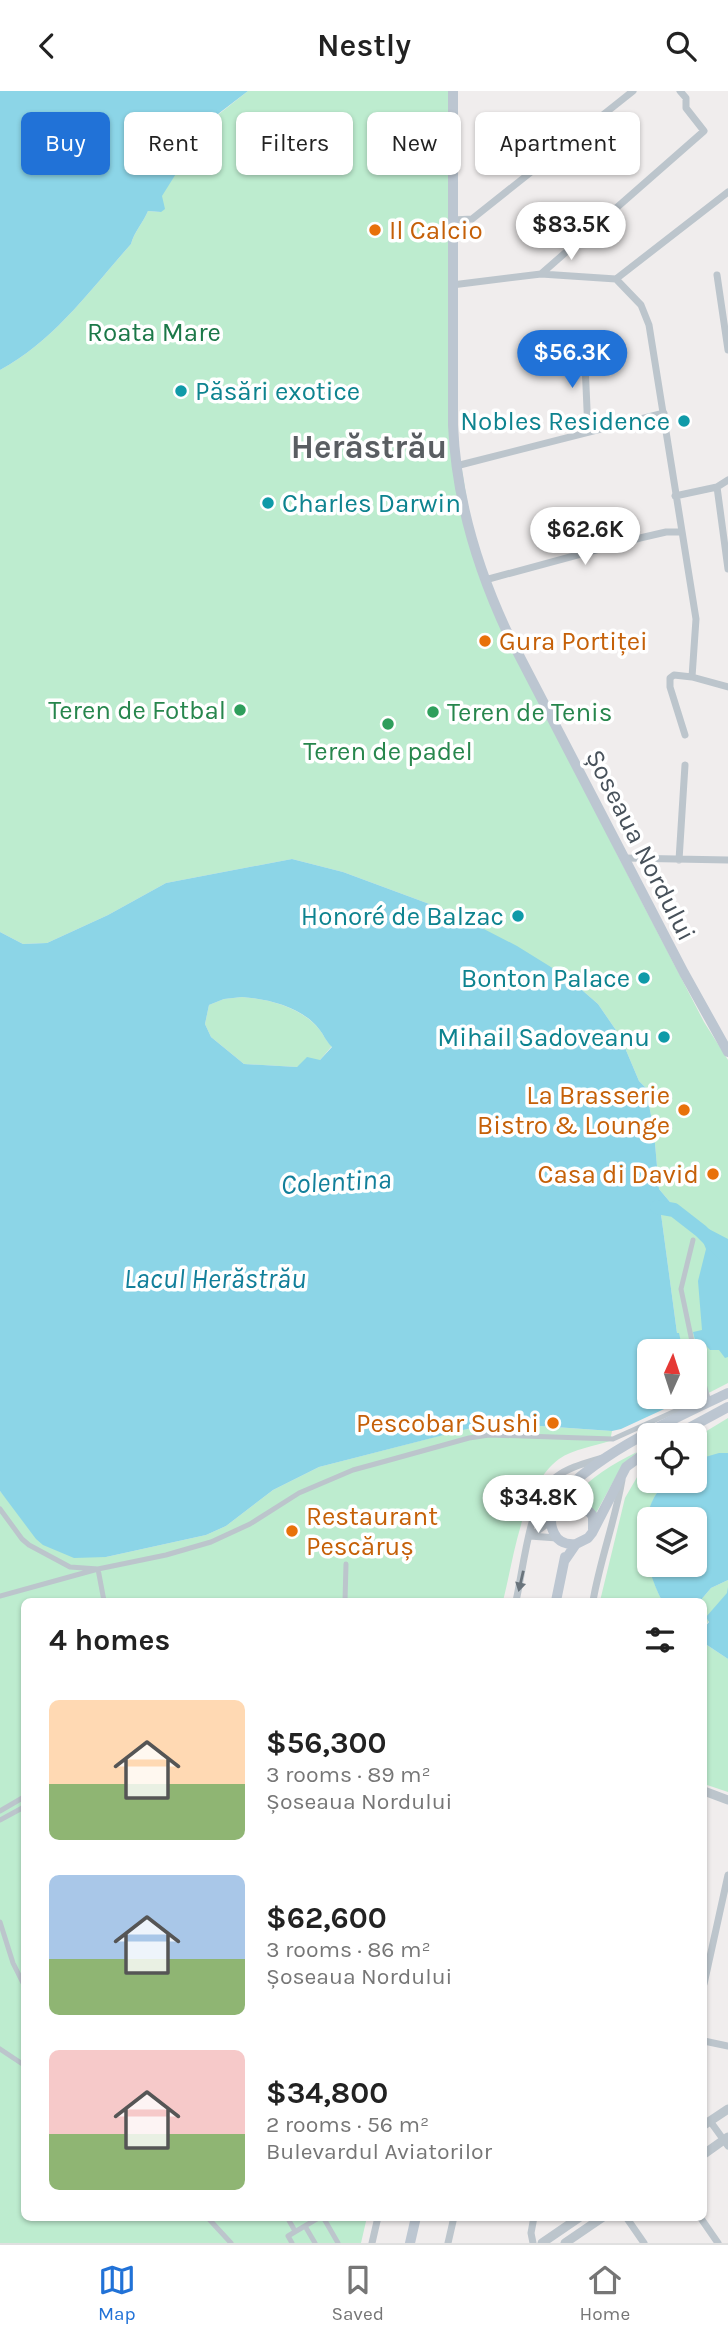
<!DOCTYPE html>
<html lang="en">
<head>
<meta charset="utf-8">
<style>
	body { margin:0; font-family:Karla,sans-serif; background:#f2f2f2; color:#222; height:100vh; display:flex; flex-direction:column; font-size:26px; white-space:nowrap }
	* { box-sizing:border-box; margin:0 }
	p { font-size:23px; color:#767676 }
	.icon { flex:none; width:38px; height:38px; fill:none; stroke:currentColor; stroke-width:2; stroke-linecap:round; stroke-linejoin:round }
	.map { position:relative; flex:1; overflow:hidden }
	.side { position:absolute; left:21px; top:1507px; width:686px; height:623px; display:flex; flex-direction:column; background:#fff; border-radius:10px; box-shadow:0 2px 5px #0004 }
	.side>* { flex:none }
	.hud { position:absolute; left:21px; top:21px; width:686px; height:63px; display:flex; gap:14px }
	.needle { width:46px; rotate:3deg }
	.controls { position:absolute; left:637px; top:1248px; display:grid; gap:14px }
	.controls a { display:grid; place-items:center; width:70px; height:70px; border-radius:10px; background:#fff; box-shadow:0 2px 5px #0004; font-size:35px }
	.price { position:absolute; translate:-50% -60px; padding:0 16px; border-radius:24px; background:#fff; color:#222; font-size:23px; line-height:46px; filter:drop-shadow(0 2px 4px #0008) }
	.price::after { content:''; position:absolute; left:50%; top:42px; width:21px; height:16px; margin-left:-10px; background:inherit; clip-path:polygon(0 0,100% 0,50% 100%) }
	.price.current { background:#2172d7; color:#fff }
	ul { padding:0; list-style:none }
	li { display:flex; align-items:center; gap:21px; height:175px; padding:0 28px }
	li span { display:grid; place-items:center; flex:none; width:196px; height:140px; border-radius:10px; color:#555 }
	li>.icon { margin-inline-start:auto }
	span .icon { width:84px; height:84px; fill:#fffc; stroke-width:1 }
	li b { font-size:30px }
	h2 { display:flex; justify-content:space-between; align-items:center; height:84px; padding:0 28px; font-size:30px }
	.tag { padding:0 24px; border-radius:10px; background:#fff; box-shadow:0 2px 5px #0004; font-size:24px; line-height:63px }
	.tag.current { background:#2172d7; color:#fff }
	header { display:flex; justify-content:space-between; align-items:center; height:91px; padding:0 28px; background:#fff; font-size:32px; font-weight:600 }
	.tab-bar { display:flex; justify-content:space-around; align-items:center; height:98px; border-top:2px solid #e0e0e0; background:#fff; font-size:19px; color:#767676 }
	.tab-bar a { display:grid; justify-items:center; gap:4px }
	.tab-bar .current { color:#2172d7 }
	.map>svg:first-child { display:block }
</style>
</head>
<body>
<header><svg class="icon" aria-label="back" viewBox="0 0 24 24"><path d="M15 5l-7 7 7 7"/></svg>Nestly<svg class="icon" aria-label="search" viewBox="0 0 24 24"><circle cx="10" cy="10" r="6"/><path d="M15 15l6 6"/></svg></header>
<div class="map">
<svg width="728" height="2152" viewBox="0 0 728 2152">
	<rect width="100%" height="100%" fill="#f0eded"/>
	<path fill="#bdeccf" d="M248,0h202v308l29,172 139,285 86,166 24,38v323l-37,19 -3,-5h7v-46h-12l-6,-18 -16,-119 4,-4 10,-2 -16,-19 -5,-57 -8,-44 -7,-7 -19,-45 -22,-32 -31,-27 -116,-65 -108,-40 -51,-13 -126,24 -58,32 -61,28 -24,1 -23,-12v-562c54,-29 91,-81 131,-126 3,-12 12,-21 17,-33l13,1v-16l23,-35 10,-3 1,-10 24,-34z
		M242,906c26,2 59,10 77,32 5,6 6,11 13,17l-12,14 -23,7 -53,-3 -33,-27 -6,-13 4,-19 15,-6z
		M728,1327v35l-33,7v-22z
		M496,1328l1,3 14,-2 1,4 100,7 -2,10c-15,5 -37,8 -51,18 -37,27 -45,99 -56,142h-479v616h343l-6,26h-361v-752l6,7 100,59 100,-22 20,-9 47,-36 46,-23 155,-40 10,-6z
		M637,1361l-18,19 -23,42 -9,-11 -14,-4c17,-21 40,-34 64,-46z
		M649,1374v16h17c-31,33 -22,83 -4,120h-62l25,-103 15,-26z
		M728,1489v13l-24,35v-27h-4l11,-13z
		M704,1552l24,16v133l-24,-8z"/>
	<path fill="#8cd5e7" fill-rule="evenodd" d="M0,0h248l-30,23 -23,34 -1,10 -10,3 -22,35 3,13 -4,3 -13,-1c-5,12 -14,21 -17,33 -40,45 -77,97 -131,126z
		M292,768l51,13 108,40 66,34 50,31 31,27 22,32 19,45 7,7 8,44 5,57 16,19 -3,4 -7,-2 -4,4 16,119h2l4,18h-34v46h31l-5,7 -54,25 -9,2 -100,-7 -2,-4 -14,2 -1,-3 -10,2v3l-10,3 -156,40 -46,23 -47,36 -20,9 -100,22 -32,1 -31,-13 -7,-6 -36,-48v-559l23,12 24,-1 61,-28 58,-32zM242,906c26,2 60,10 77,32 5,6 6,11 13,18l-12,13 -13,-3 -10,10 -53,-3 -33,-27 -6,-13 4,-19 15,-6z
		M705,1136l23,12v118l-3,1 -6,-8h-9l-7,-8 -7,2 -3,-12 9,-2 -4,-49 8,-32 -6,-15z
		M719,1362h9v127l-17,8 -11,13h-38c-19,-38 -28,-86 4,-120h29v-21zM695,1428v46h-46v-46z
		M728,1496v72l-24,-16v-15l5,-6 -3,-5 21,-24z"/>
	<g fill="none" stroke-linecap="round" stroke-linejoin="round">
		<path stroke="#8cd5e7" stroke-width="14" d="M657,1116l17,3 27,21 27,27"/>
		<path stroke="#bcc5cc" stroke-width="5" d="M693,1149l-12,49 13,62
			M695,1261l14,50
			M0,1418l22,30 7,6 41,22 28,2 68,-14 45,-13 39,-18 49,-31 54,-23 33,-9 83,-23 20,-3 124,4 80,-36 7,-7 3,-9
			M0,1505l98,-27 6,32
			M345,1510l1,-37
			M0,1720l24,-14
			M0,1729l24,-13
			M0,1831l13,41 11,22
			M0,1958l24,16
			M207,2126l24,26
			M287,2126l8,14
			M323,2126l15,26
			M305,2135l10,17
			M292,2152l-4,-7 32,-19"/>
		<path stroke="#bcc5cc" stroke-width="7" d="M453,129l19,-1 161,-128
			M541,183l163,-143 -18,-23v-10l-6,-7
			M717,184l11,75
			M616,188l112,-87
			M452,194l89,-11 75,5 25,26 8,20 47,294 -4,58
			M577,251l8,21 3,69
			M456,375l208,-53
			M717,396l11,82
			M675,405l42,-9 11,-7
			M485,489l155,-42 26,-6h15
			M685,644l-15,-48v-9l4,-3 18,2 36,10
			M624,767l104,2
			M679,769l6,-95
			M532,1444l19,-14
			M530,1445l27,2
			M516,1510c8,-34 13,-102 40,-124 13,-10 30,-14 46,-19
			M593,1510c7,-41 22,-80 29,-121
			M704,1893l24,-109
			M704,1950l24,5
			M710,2030l18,25
			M626,2126l18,26
			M700,2126l18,26
			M372,2152l6,-26
			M448,2152l6,-26
			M533,2152l-2,-10 3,-16"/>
		<path stroke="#bcc5cc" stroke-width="9" d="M704,1700l24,9
			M704,2034l24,-16
			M704,2063l24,-17
			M542,2152l38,-26
			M565,2152l38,-26"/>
		<path stroke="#bcc6d1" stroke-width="10" d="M453,0v334c3,72 24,143 55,209l176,339 44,79
			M676,1344l52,-28
			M554,1421l11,-9 17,1 11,12v13
			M576,1453c-9,1 -18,-2 -22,-11 -27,-52 139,-123 174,-140
			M565,1469l11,-16 12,-6 4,-5 34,-66 23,-17
			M556,1510l9,-44
			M410,2152l6,-26"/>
	</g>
	<defs><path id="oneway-solid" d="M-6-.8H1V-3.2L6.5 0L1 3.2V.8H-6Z" transform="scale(1.75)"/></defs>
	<use fill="#6a747c" href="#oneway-solid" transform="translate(521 1490) rotate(103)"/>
	<g fill="#e8710a" stroke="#fff" stroke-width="2.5">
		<circle cx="375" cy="139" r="7"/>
		<circle cx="485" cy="550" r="7"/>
		<circle cx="684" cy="1019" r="7"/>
		<circle cx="713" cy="1083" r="7"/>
		<circle cx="553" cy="1332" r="7"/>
		<circle cx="292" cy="1440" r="7"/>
	</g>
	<g fill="#0f9aa8" stroke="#fff" stroke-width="2.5">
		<circle cx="181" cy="300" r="7"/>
		<circle cx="684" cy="330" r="7"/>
		<circle cx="268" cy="412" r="7"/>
		<circle cx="518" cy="825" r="7"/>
		<circle cx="644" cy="887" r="7"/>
		<circle cx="664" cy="946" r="7"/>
	</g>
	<g fill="#2e9e5b" stroke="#fff" stroke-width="2.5">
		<circle cx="240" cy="619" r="7"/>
		<circle cx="433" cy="621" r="7"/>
		<circle cx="388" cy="633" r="7"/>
	</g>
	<g text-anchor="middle" stroke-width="7" stroke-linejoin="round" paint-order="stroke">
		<g font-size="26" fill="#c56008" stroke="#fff" text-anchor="start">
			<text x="389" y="148">Il Calcio</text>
			<text x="499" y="559">Gura Portiței</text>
			<text x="670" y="1013" text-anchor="end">La Brasserie<tspan x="670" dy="30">Bistro &amp; Lounge</tspan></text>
			<text x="699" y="1092" text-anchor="end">Casa di David</text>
			<text x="539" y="1341" text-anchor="end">Pescobar Sushi</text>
			<text x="306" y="1434">Restaurant<tspan x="306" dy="30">Pescăruș</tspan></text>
		</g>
		<g font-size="26" fill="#1b7848" stroke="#fff">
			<text x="154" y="250">Roata Mare</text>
		</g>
		<g font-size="26" fill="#0d838f" stroke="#fff" text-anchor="end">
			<text x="195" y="309" text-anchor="start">Păsări exotice</text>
			<text x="670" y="339">Nobles Residence</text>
			<text x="282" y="421" text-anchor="start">Charles Darwin</text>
			<text x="504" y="834">Honoré de Balzac</text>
			<text x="630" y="896">Bonton Palace</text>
			<text x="650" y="955">Mihail Sadoveanu</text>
		</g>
		<g font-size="26" fill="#27864d" stroke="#fff" text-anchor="end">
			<text x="226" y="628">Teren de Fotbal</text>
			<text x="447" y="630" text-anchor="start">Teren de Tenis</text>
			<text x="388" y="669" text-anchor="middle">Teren de padel</text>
		</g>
		<g font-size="26" fill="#47515a" stroke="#fff">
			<text transform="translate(641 754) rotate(63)" y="9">Șoseaua Nordului</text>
		</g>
		<g font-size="28" font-style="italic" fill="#127f9a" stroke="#fff">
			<text transform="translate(336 1090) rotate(-3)" y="10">Colentina</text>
			<text x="215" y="1197">Lacul Herăstrău</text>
		</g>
		<g font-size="33" font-weight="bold" fill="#5a5e62" stroke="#fff">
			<text x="369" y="367">Herăstrău</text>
		</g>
	</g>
</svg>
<div class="controls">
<a><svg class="needle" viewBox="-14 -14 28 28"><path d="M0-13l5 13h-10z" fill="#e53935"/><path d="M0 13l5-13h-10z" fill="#767676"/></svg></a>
<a><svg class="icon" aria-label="locate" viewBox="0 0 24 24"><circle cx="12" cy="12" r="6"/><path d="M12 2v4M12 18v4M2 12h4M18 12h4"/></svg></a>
<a><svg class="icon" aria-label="layers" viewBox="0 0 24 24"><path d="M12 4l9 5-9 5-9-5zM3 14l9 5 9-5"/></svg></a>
</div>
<b class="price" style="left:571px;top:171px">$83.5K</b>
<b class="price current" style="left:572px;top:299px">$56.3K</b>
<b class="price" style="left:585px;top:476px">$62.6K</b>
<b class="price" style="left:538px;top:1444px">$34.8K</b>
<div class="hud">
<a class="tag current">Buy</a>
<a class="tag">Rent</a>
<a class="tag">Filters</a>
<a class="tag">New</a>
<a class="tag">Apartment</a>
</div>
<section class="side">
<h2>4 homes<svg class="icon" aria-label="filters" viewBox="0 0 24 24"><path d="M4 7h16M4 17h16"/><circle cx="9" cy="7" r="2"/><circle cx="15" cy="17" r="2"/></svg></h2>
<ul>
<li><span style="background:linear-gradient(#ffd9b3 60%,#8fb573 0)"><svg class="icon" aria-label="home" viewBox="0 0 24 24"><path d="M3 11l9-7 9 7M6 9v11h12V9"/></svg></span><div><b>$56,300</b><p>3 rooms · 89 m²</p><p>Șoseaua Nordului</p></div></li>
<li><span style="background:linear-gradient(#a9c7e8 60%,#8fb573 0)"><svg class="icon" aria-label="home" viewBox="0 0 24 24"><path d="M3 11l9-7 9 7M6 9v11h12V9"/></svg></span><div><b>$62,600</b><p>3 rooms · 86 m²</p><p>Șoseaua Nordului</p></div></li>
<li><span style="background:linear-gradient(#f6c9c9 60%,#8fb573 0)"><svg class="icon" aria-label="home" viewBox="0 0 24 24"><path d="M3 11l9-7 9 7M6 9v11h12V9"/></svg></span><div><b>$34,800</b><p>2 rooms · 56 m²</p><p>Bulevardul Aviatorilor</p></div></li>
</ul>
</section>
</div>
<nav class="tab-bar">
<a class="current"><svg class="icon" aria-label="map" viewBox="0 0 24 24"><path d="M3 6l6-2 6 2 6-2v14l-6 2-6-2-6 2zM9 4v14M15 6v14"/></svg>Map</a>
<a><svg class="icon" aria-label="saved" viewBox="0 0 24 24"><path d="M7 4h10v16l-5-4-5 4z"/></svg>Saved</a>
<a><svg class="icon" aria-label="home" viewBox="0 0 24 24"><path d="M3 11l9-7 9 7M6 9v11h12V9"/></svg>Home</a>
</nav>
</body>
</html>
